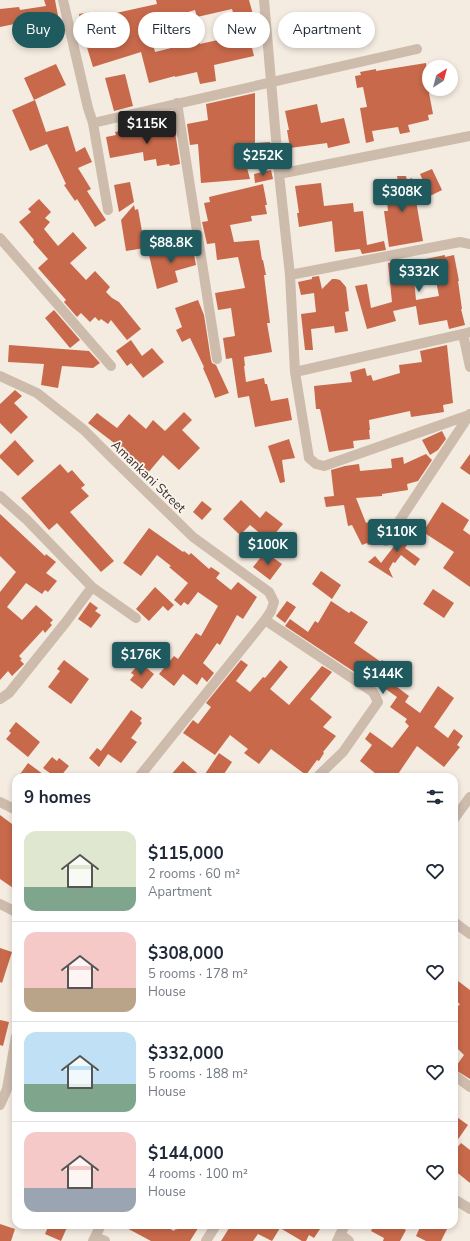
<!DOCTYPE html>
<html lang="en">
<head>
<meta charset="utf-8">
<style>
	body { margin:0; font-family:"Nunito Sans",sans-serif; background:#f2f2f3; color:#1f2937; height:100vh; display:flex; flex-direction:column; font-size:15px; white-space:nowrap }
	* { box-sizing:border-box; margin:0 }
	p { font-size:13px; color:#747a83 }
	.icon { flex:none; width:22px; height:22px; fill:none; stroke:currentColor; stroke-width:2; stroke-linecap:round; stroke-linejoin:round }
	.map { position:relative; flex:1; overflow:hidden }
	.drawer { position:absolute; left:12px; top:773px; width:446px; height:456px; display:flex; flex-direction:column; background:#fff; border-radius:12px; box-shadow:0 2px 6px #0003 }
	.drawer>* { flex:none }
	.hud { position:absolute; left:12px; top:12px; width:446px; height:36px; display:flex; gap:8px }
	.needle { width:26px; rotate:36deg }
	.fabs { position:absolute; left:422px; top:60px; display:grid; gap:8px }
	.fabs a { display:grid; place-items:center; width:36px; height:36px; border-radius:50%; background:#fff; box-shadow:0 2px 6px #0003; font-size:20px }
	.price { position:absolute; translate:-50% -34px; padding:0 9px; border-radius:4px; background:#1f5a5e; color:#fff; font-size:13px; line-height:26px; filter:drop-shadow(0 1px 2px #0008) }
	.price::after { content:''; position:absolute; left:50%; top:24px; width:12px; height:9px; margin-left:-6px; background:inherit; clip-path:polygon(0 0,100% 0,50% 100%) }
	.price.on { background:#222; color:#fff }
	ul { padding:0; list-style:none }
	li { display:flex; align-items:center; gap:12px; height:100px; padding:0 12px }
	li+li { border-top:1px solid #e0e1e3 }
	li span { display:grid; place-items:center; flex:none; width:112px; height:80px; border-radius:12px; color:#555 }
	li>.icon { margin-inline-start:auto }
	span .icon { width:48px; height:48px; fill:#fffc; stroke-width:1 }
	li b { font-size:17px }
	h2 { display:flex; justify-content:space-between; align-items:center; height:48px; padding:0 12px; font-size:17px }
	.pill { padding:0 14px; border-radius:18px; background:#fff; box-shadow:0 2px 6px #0003; font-size:14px; line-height:36px }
	.pill.on { background:#1f5a5e; color:#fff }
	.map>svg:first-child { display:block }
</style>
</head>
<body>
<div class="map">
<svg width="470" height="1241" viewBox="0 0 470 1241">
	<rect width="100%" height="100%" fill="#f4ebe1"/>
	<path fill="#c8694b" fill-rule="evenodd" d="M44,0h11l4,21 -29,5 -1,-5 -29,6v-18l19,-2 1,3 26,-4z
		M156,0h93l7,25 -9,2 7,29 -40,9 2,16 -16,3 -3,-12 -22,5v-1l-26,7 -8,-31 -48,15 -8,-26 -5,2 -5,-22 5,-1 -1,-6 12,-2 1,5 15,-3v1l50,-11zM232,9l8,26 -40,9 -1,-3 -44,11 -7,-28 47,-14 2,7z
		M367,25l1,10 -20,1 -2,-9z
		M426,63l3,26 2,3 -2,1 4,21 -5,1 1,5 -21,5 2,7 -10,2 -2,-7 -26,4 2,10 -8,2 -6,-35 7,-1 -4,-20 -6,1 -2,-12 6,-1 -1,-3 16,-3v2z
		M56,64l10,21 -32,15 -10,-22z
		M125,74l8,32 -19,5 -9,-33z
		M255,93v50l15,-1v7l-27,4 7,26 -49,4 -3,-39 -8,1 -3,-21 21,-4 -2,-16z
		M35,100l11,32 22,-6 8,26 9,-5 7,15 -14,6 13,21 -4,2 19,29 -11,7 -18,-28 -2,2 -11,-16 2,-1 -19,-40 -17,7 -18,-41z
		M317,104l4,19 23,-5 6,25 -22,5 -1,-5 -37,5 -3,-18h2l-4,-19z
		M174,125l6,39 -10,2 -1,-2 -12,2 -1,-7 -12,2 -1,-9 -33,6 -4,-21 10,-2 -1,-3 21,-4v5z
		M432,169l10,21 -12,6 -10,-22z
		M271,170l2,9 -18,4 -1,-9z
		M397,176h9l1,4 5,-2 11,63 -34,6 -5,-36h4l-3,-28 13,-1z
		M130,182l4,20 -15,10 -5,-27z
		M321,183l3,23 29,-3 1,9 9,-1 4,34 17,-4 2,9 -24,4 -2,-5 -25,3 -3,-31 -33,6 -2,-14h2l-4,-27z
		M263,184l4,21h-2l2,9 -16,2 1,5 -22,4 4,17h1l24,-2 3,20h1l3,15h-2l6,48h-3l5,29 -28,5 1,9h-1l2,16 18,-4 1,6h2l4,17 17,-3 4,22 -37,7 -6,-31 -11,2 -6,-40 -6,1 -3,-21 12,-2 -4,-28 -13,2 -3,-17 30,-5 -6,-27 -1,-4 -21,3 -2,-17 -8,1 -5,-22 6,-1 -4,-18 6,-1 -1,-5z
		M39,199l12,13 -6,6 5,4 -6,7 14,17 15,-14 14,16 -17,15 16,17 9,-9 15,16 -4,5 6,6 7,4 22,27 -14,11 -16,-20 -3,4 -7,-5 -2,2 -4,-4 -5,5 -9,-9 -4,4 -13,-15 2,-2 -28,-32 10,-9 -15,-17 1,-2 -15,-18 12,-10 -3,-3z
		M134,205l1,5 3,-1 7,39 -19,3 -5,-31z
		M192,244l4,21 -21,6 3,11 -21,7 -8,-34z
		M445,255v2l9,-2 5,26h-1l4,28h-1l4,16 -16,4 -2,-9 -28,5 -3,-19 -23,5 3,10 -29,8 -12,-43 12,-2 4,24 21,-6 -4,-39 32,-3zM433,266l6,30 -23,4 -3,-30z
		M319,276l3,13 10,-10h4l4,1 6,7 3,24 -4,1 3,19 -13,2 -1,-7 -23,3 2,21h-8l-4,-36 15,-2 -2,-19 -13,2 -3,-13 14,-3v-2z
		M198,300l6,15 7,45 1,3 4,2 13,28 -14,5 -5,-14 -7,-16 1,-1 -14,-29 -8,4 -6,-12 6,-3 -7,-19z
		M54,310l26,30 -10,8 -25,-30z
		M131,340l11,16 10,-8 12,14 -21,16 -12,-15 -4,3 -11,-15z
		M9,345l80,6 11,12 -7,5 -31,-2 -4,22 -17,-3 3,-21 -36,-2z
		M447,345l6,58 -10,2 1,7 -33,5 -1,-6 -41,9 1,10h-1l1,9 -17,2 1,7 -25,4 -9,-43h-4l-2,-23 38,-4 -2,-10 15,-4 2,8 4,-1 2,6 27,-8 -1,-8 23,-3 -2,-11z
		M15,390l7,6 -8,7 14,14 -17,17 -11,-11v-19z
		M184,412l8,8 -10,10 18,18 -21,22 -16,-15 -16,19 -26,-22 1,-3 -34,-26 9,-10 20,15 12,-14 17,15 7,-9 12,11z
		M442,431l4,8 -8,11 -8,5 -8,-15z
		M289,439l6,19 -13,2 3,22 -5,1 -12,-37z
		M15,440l19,21 -16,15 -18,-18v-3z
		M426,454l6,6 -14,21 -11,3 1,6 -26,4v2l-26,2 10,25 8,-3 7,15 -7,4 1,3 -7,3 -1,-2 -5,2 -10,-20 -4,1 -4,-21 -18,2 -2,-10 10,-1 -3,-26 14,-4 14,-2 1,7 32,-3 -1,-9 12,-2 1,7z
		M470,454v21l-10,-7z
		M60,464l8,9 4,-3 13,15 -4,3 8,8 -19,16 44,49 -13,11 -44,-49 -8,7 -28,-32z
		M241,500l19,18 6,-7 17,13 -14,17 -19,-16 -10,10 -17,-16z
		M202,501l10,8 -10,11 -9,-8z
		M442,502l27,18 -6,10 7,5v52l-27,-19 11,-16 -31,-20z
		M0,514l45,42 1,-2 10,8 -10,11 11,8 -9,11 -3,-2 -3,4 -16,-11 -19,24 15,13 14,-15 17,15 -3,3 2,2 -7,8 -2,-3 -24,26 3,3 -2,1 4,4 -12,12 -4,-5 -8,9v-88l16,-20 -16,-16z
		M407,525l9,6 -11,17 15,11 -5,7 -14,-11 -6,8 -2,-1 -4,7 4,9 -25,-16 7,-6 6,7 14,-18 -1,-1z
		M149,528l34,24 1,-1 5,4 2,-2 18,16 2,-2 9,6 -4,5 15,12 7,-8 19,15 -14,22 -6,-4 -17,30 -3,-2 -14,20 11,10 -7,9 -5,-5 -5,8 -14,-11 -9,12 -15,-12 15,-18 4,3 18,-26 5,3 17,-30 -20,-14 -10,13 -4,-3 -3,4 -7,-6 14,-17 -19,-16 2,-1 -14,-11 -16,21 -18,-13z
		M265,552l17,12 -12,16 -17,-13z
		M321,571l20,14 -9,14 -20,-15z
		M155,587l19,18 -6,6 -5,-5 -14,15 -13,-12z
		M433,589l21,14 -10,15 -21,-14z
		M287,601l9,6 -11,16 -9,-7z
		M331,601l18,12 2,-2 17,11 -14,21 27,19 1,-2 11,7 -8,11 24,18 -4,6 15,11 18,-27 16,12 -20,29 14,11 6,-9 9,7 -6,9 3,2 -16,20 -27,-21 -21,31h-16l-20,-16 12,-16 -7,-6 5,-7 22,16 17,-22 -4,-4 2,-3 -17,-12 7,-10 -17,-12 -2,2 -18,-13 -1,1 -74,-49 5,-7 18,13 7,-11 3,2z
		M90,602l8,6 -3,3 6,4 -10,13 -13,-9z
		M64,660l25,19 -18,25 -23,-17 12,-16 -3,-2z
		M241,660l7,5 -12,16 14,11 13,-15 2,1 15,-18 8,7 -18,22 19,16 33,-39 10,6 -22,27 22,18 -9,10 13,9 -13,16 1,1 -5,8 -2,-1 -11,15 -35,-26 -12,15 -15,-11 4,-4 -18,-14 -15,20 -32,-22 10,-13 5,4 13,-17 -5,-4z
		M143,665l11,9 -12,15 -12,-9 4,-5 -3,-2 6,-7 3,3z
		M131,710l11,8 -2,3 2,2 -11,15 6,4 -16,21 -13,-9 -9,13 -10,-9 8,-10 4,3z
		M16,722l24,20 -12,15 -22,-18 5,-6 -2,-2z
		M219,753l13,9 -10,15h-19z
		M52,757l5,4 2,-3 10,8 -9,11h-5l-12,-9z
		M183,761l19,16h-33z
		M28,763l19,14h-29z
		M0,815l16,12v63l-16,-11z
		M0,948l12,4 -10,31 -2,-1z
		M454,978l16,12v89l-16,-10 10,-14 -10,-10v-35l6,-6 -6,-4z
		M0,1020l9,2 -6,24 -3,-1z
		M454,1115l14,10 -14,20z
		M461,1143l9,7v33l-16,-13v-19z
		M0,1224l15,5 -4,12h-11z
		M49,1225h19l-7,16 -16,-7z
		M121,1225h42l11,6 1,-2 1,1 3,-5h21l-10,16h-39z
		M231,1225h82l7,4 -6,9 -5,-3 -3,6h-4l-22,-13 -8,13 -14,-7 -5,7h-32z
		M374,1225h23l9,5 -6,11h-17l1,-3 -13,-7z
		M421,1225h28l-8,16h-15l-10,-5z"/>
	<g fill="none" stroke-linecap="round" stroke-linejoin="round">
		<path stroke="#cdbbac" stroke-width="10" d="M63,0l25,108 5,15 15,87
			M264,0l15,174 11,101 5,97 14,86 7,6 8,2 145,-51
			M177,103l40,256
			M93,123l324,-74
			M279,174l191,-38
			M0,238l111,128
			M290,275l170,-33 10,2
			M463,334l7,33
			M295,372l168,-38 7,-2
			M0,376l37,17 47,37 30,30 79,77 76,55 5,10 -3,9 -6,9 -126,157
			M0,496l27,24 65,67 44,31
			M386,541l84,-127
			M265,620l108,72 5,10 -35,50 -26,25
			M0,699l9,-6 57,-71 26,-35
			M0,802l16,8
			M454,819l16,-22
			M0,904l16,8
			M454,922l16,12
			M454,1075l16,12
			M0,1105l7,-16 9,-53
			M454,1199l16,10
			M340,1234l9,7
			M95,1237l10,4
			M93,1241l8,-16
			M206,1241l10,-16
			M337,1241l8,-16"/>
	</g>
	<g text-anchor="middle" stroke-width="3.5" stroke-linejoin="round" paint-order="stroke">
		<g font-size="13" fill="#3b302b" stroke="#fbf5ee">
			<text transform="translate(149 476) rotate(44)" y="5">Amankani Street</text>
		</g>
	</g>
</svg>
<div class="fabs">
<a><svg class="needle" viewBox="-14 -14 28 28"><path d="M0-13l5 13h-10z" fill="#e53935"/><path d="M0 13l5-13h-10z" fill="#747a83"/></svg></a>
</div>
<b class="price on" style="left:147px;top:145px">$115K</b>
<b class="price" style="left:263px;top:177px">$252K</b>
<b class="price" style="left:402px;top:213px">$308K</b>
<b class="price" style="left:171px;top:264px">$88.8K</b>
<b class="price" style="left:419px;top:293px">$332K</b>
<b class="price" style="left:397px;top:553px">$110K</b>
<b class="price" style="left:268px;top:566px">$100K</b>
<b class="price" style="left:141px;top:676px">$176K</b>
<b class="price" style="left:383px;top:695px">$144K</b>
<div class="hud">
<a class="pill on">Buy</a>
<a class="pill">Rent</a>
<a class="pill">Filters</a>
<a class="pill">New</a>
<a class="pill">Apartment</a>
</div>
<section class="drawer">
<h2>9 homes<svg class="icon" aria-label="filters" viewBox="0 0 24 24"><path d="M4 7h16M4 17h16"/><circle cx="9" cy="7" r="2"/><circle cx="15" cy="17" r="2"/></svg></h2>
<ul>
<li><span style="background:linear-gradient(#dfe7d0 70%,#7fa58c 0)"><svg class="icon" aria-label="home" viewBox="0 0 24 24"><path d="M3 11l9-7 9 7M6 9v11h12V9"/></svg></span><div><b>$115,000</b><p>2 rooms · 60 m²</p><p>Apartment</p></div><svg class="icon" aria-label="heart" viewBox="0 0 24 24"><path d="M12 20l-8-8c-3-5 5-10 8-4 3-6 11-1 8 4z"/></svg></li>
<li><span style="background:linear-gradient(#f6c9c9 70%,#b9a48a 0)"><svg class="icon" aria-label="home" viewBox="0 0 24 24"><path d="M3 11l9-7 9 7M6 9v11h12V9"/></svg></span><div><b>$308,000</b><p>5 rooms · 178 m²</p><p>House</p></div><svg class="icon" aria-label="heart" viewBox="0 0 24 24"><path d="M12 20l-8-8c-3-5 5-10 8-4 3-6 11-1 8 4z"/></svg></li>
<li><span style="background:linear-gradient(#bfe0f5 65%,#7fa58c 0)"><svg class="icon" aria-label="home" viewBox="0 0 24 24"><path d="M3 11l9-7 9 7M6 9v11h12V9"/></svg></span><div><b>$332,000</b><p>5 rooms · 188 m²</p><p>House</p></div><svg class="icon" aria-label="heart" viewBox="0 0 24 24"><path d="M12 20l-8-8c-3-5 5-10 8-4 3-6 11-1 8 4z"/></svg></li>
<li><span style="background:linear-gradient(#f6c9c9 70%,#9aa5b1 0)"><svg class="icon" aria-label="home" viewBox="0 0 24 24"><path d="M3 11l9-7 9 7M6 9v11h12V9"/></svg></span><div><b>$144,000</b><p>4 rooms · 100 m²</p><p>House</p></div><svg class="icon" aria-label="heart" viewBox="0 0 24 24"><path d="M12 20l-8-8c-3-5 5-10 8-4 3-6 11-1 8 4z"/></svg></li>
</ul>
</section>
</div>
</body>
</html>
